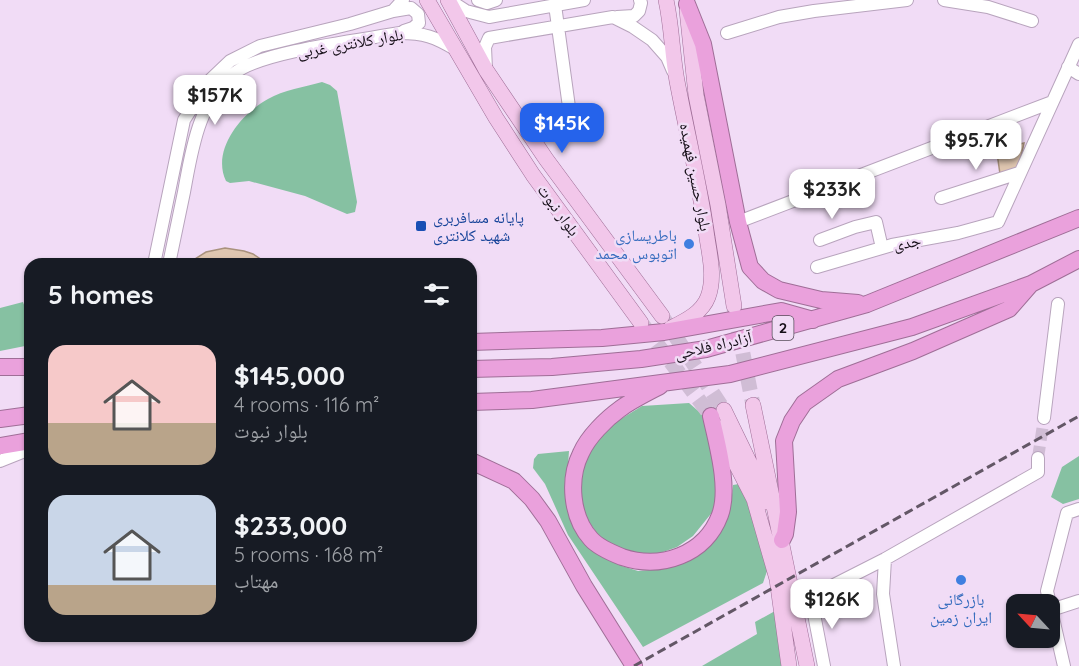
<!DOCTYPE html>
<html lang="en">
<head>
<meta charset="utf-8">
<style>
	body { margin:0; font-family:Quicksand,"Noto Naskh Arabic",sans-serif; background:#20242c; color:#f1f3f6; height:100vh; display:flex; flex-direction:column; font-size:22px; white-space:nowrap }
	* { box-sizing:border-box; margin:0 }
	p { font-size:20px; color:#9ea1a6 }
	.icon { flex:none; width:33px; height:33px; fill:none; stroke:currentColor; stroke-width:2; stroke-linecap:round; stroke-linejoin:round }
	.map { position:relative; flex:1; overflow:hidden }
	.sheet { position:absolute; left:24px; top:258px; width:453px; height:384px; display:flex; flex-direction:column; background:#171b24; border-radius:18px; box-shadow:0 2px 4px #0004 }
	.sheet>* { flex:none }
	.needle { width:39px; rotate:296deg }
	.tools { position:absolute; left:1006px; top:594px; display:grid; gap:12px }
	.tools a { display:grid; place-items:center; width:54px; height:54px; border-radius:12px; background:#171b24; box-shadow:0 2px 4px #0004; font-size:30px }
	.price { position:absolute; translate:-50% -51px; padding:0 14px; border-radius:12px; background:#fff; color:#222; font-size:20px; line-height:39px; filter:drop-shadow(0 2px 3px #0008) }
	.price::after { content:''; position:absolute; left:50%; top:36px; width:18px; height:14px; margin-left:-9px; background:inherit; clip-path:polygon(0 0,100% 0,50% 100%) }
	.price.active { background:#2563eb; color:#fff }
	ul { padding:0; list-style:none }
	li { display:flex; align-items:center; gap:18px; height:150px; padding:0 24px }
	li span { display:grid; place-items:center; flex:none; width:168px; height:120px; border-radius:18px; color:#555 }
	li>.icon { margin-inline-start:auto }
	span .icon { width:72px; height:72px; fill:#fffc; stroke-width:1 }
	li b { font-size:26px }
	h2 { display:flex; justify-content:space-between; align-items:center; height:72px; padding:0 24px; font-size:26px }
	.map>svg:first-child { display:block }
</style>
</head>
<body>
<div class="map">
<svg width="1079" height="666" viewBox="0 0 1079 666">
	<rect width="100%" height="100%" fill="#f1dcf6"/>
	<path fill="#86c1a2" d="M322,82l8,3 7,6 20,111 -2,10 -8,2 -42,-18 -56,-15 -19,2 -4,-2c-15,-31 16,-68 42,-82 15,-9 37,-12 54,-17z
		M23,302l7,19v24l-30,6v-43z
		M689,403l15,13 16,80 -6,14 -21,26 -16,11 -25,9 -37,-6 -15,-12 -14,-21 -7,-28 2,-25 22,-34 39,-24z
		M569,451l-3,42 30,60 26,13 16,5 22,-2 71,-64 2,-20 6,-1 6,12 23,72 -5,15 -120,64 -75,-112 -23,-51 -12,-16 1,-9 4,-5z
		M1079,456v43l-16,5 -12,-7 11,-30z
		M775,611l7,55h-80l55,-32 -2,-12z"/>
	<path fill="#dfc6b0" stroke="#a9927d" stroke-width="1.5" d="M1024,143l-5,24 -19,7 -3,-21 10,-6z
		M225,248l19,3 9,3 15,10h-81l19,-12z"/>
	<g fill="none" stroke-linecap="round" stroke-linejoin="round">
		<path stroke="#d0bdd5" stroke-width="12" stroke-dasharray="12 6" stroke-linecap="butt" d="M1038,458l6,-40"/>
		<path stroke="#d0bdd5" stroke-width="15" stroke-dasharray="15 8" stroke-linecap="butt" d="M734,308l19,97
			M662,316l62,94
			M643,325l68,91"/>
		<g stroke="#b8a4bd" stroke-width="14">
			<path id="minor" d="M449,0l17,11 23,6 95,-17
				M478,0l9,3 9,-3
				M944,0l44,7 44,14
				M555,5l17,124
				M393,11l18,-3 7,6 1,9 -6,5 -9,3
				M617,17l17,-1 5,-5 2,-8 -1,-3
				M727,33l52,-16 35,-6 93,-11
				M1068,67l11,7
				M486,69l-1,-22 4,-9 124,-21 20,10 19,13 15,17 6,14
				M941,198l78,-25
				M738,222l314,-120
				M820,240l35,-13 21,-5 6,26
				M154,264l30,-144 25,-39 21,-20 30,-15 90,-22 43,-13 10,-11
				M169,264c5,-24 10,-48 15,-72 8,-43 14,-91 52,-120 28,-21 125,-32 164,-39 24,0 35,4 55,16
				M817,267l75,-22 66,-12 40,-11 81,-178
				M1044,418l14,-114
				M0,461l30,-12
				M885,559l153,-87v-14
				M1050,604l-3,-13 20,-78 12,-4
				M1050,605l14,61
				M1051,610l28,-9
				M824,666l-10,-52 4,-21 67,-34 -2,35 11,72"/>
		</g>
		<g stroke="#9f6e97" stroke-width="16">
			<path id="major" d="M427,0l69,118 37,57 108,148
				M448,0l38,70 60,89 116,157
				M666,0c6,27 6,54 11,81 10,53 23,104 30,157 3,19 8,40 1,59 -6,16 -23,24 -37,31
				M687,10l9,85 22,110 16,101
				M753,405l54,261
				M724,410l33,68 9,24
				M717,427l37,72 23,80 12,87"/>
		</g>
		<g stroke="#9f6e97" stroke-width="18">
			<path id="highway" d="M687,4l16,40 35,178 12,45 13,14 16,9 42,10 37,3
				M471,342l131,-4 62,-6 117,-21 32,9
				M0,367h30
				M471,369l81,-2 89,-8 65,-10 161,-45 212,-86
				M660,386c-13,7 -28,14 -40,23 -14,10 -32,28 -39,44 -13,26 -10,64 10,86 7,8 21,14 31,18 39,13 83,-2 98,-42 10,-27 -3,-71 -9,-99
				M471,402l61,-2 198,-26 182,-47 119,-43 48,-25
				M0,419l30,-4
				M0,446l30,-5
				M471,461l43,20 18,18 16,22 36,65 50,80
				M782,540l3,-6 3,-22 -4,-71 8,-20 12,-18 34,-24 75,-28 96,-42 21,-24"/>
		</g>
		<use href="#minor" stroke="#fff" stroke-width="12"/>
		<use href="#major" stroke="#f2c7ea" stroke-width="15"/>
		<use href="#highway" stroke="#eaa1dc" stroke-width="16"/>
		<path stroke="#635766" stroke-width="3" stroke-dasharray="9 4.5" stroke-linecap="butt" d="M634,666l445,-250"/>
	</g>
	<rect fill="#1a4fb4" stroke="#f1dcf6" stroke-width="2" x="415" y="220" width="12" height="12" rx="3"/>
	<g fill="#3f7fe0" stroke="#f1dcf6" stroke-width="2">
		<circle cx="689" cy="244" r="6"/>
		<circle cx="961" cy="580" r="6"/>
	</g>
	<g text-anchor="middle" stroke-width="5" stroke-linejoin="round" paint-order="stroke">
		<rect fill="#f1dcf6" stroke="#574c5a" stroke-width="1.5" x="772.5" y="316" width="21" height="24" rx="4.5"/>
		<g font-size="15" font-weight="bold" fill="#150e17">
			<text x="783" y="333">2</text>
		</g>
		<g font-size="16" fill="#150e17" stroke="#f1dcf6">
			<text transform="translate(350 43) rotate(-10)" y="6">بلوار کلانتری غربی</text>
			<text transform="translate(696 177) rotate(79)" y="6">بلوار حسین فهمیده</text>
			<text transform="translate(559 210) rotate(54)" y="6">بلوار نبوت</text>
			<text transform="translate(907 242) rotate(-11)" y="6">جدی</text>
			<text transform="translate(713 345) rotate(-13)" y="6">آزادراه فلاحی</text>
		</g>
		<g font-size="16" fill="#164399" stroke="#f1dcf6" text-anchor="start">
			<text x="433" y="223">پایانه مسافربری<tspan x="433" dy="18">شهید کلانتری</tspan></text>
		</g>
		<g font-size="16" fill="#366cbe" stroke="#f1dcf6" text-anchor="end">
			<text x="677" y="241">باطریسازی<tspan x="677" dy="18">اتوبوس محمد</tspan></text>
			<text x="961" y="605" text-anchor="middle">بازرگانی<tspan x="961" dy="18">ایران زمین</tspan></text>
		</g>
	</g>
</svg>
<div class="tools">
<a><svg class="needle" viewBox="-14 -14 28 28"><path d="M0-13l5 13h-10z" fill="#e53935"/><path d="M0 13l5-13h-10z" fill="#9ea1a6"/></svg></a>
</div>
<b class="price" style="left:215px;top:126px">$157K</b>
<b class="price active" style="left:562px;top:154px">$145K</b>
<b class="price" style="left:976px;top:171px">$95.7K</b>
<b class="price" style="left:832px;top:220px">$233K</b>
<b class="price" style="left:832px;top:630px">$126K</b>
<section class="sheet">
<h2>5 homes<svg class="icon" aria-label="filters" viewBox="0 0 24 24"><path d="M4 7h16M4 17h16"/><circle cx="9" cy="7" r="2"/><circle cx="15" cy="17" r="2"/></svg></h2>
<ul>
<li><span style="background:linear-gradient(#f6c9c9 65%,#b9a48a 0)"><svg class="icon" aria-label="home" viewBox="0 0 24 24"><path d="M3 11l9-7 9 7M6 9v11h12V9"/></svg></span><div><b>$145,000</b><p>4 rooms · 116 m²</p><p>بلوار نبوت</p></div></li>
<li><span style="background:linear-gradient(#c9d6e8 75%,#b9a48a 0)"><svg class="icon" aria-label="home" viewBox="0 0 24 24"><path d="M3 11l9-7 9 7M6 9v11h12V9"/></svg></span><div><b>$233,000</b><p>5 rooms · 168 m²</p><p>مهتاب</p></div></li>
</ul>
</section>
</div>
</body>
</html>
